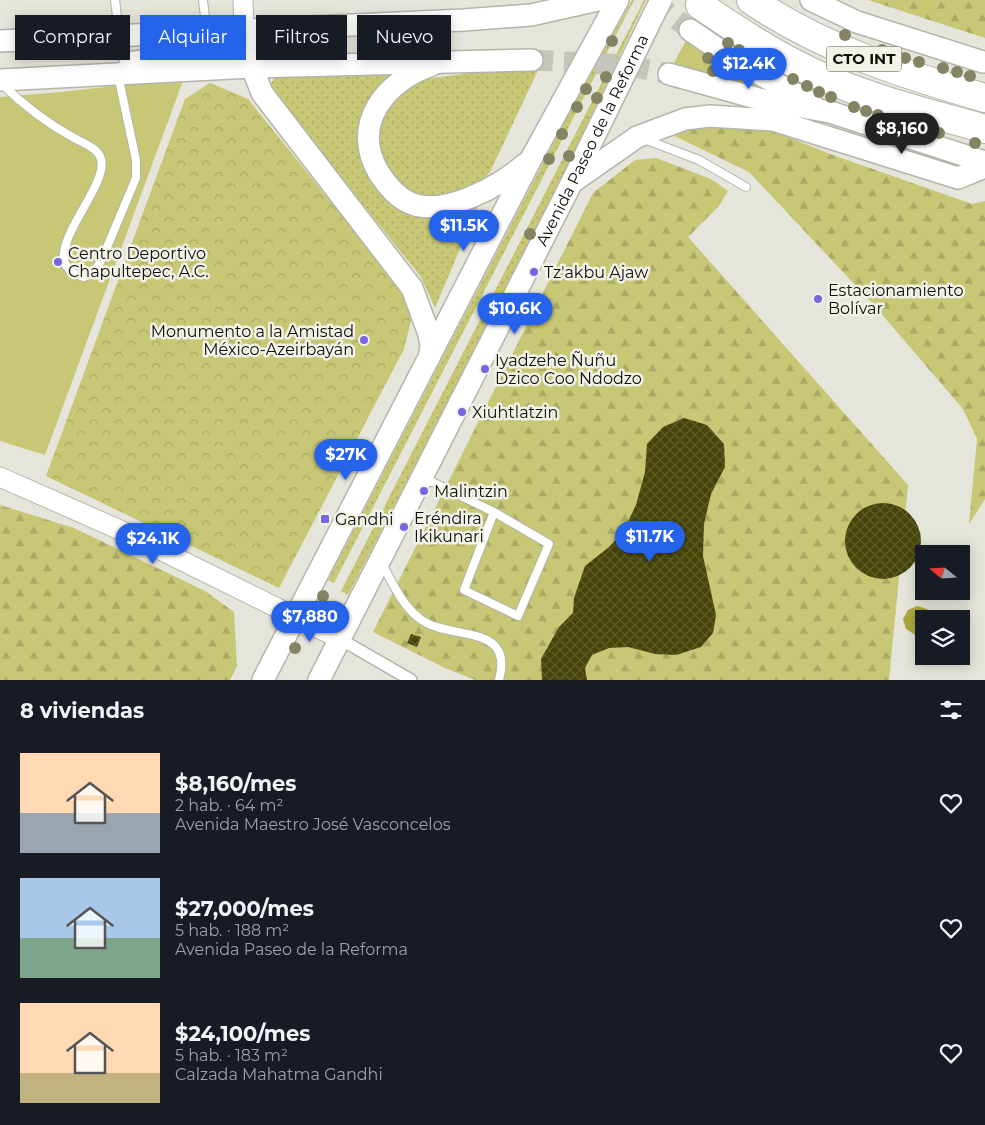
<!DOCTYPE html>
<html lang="es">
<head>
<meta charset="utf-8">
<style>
	body { margin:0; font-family:Montserrat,sans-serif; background:#242831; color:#f1f3f6; height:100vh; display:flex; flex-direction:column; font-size:19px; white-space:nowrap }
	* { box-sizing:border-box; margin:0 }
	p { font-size:16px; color:#9ea1a6 }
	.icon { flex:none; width:28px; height:28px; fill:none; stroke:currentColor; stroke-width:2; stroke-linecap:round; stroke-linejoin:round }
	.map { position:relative; height:680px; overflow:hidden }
	.sheet { display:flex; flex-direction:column; background:#171b24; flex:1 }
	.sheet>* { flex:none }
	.banner { position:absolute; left:15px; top:15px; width:500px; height:45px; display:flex; gap:10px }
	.needle { width:32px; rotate:288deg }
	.buttons { position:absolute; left:915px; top:545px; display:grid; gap:10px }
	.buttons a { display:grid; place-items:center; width:55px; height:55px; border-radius:0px; background:#171b24; box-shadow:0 2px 12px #0003; font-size:25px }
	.price { position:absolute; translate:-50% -42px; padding:0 11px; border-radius:18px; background:#2563eb; color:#fff; font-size:16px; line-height:32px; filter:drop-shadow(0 1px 2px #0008) }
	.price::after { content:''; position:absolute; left:50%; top:30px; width:15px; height:11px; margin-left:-8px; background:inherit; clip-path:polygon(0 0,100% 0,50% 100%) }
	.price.current { background:#222; color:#fff }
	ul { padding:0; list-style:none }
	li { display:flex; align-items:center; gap:15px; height:125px; padding:0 20px }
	li span { display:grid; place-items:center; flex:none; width:140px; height:100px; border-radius:0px; color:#555 }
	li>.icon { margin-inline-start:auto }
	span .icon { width:60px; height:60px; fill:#fffc; stroke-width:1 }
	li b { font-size:21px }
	h2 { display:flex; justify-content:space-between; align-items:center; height:60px; padding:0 20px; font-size:21px }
	.chip { padding:0 18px; border-radius:0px; background:#171b24; box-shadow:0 2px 12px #0003; font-size:18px; line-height:45px }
	.chip.current { background:#2563eb; color:#fff }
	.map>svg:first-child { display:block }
</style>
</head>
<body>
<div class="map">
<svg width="985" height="680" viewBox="0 0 985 680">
	<defs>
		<pattern id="forest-firs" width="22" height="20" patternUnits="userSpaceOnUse" patternTransform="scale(1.25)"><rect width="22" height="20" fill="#c7c775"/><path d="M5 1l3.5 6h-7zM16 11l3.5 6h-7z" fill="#aaaa64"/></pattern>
		<pattern id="park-crowns" width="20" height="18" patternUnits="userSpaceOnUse" patternTransform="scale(1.25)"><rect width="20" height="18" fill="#c7c775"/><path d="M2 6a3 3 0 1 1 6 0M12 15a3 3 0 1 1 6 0" fill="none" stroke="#aaaa64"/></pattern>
		<pattern id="garden-dots" width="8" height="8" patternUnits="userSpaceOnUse" patternTransform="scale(1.25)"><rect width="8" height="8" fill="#c7c775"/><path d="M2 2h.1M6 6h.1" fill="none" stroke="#aaaa64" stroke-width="1.8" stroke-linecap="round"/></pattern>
		<pattern id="water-ripples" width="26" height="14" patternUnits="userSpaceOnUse" patternTransform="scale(1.25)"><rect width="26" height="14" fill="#aba93c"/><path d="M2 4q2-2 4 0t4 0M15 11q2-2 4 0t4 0" fill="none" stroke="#929033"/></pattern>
		<pattern id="building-cross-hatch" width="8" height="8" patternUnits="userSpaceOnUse" patternTransform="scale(1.25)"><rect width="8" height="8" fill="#464507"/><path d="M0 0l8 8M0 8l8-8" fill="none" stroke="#5d5c2a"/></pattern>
	</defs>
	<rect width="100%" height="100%" fill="#e5e5db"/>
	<path fill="#c7c775" d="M686,40l80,50 -92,-27z
		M184,78l-139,377 -45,-14v-344l61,-5z"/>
	<path fill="url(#forest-firs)" d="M868,0h117v38z
		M729,126l42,4 59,24 142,50 13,-3v298l-16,25 8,-85 -14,-30 -90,-105 -124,-132 -81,-39 28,-5z
		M656,158l55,21 17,12 -10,16 -30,30 220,248 -19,195h-414l-30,-12 -72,-36 220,-439 42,-33z
		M0,505l74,23 131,63 29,21 3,54 -7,14h-230z"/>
	<path fill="url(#park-crowns)" d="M210,83l38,16 160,199 3,22 -7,29 -125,239 -233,-112 139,-377z"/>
	<path fill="url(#garden-dots)" d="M632,0h2l-300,583 -6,-3 232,-450z
		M644,0h2l-104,219 -194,376 -7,-4z
		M541,64l-51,108 -11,12 -30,15 -34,-4 -15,-9 -19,-28 -3,-17 2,-18 18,-29 27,-15z
		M399,70l-32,36 19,91 95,2 -46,109 -14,-31 -149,-186 -2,-6 6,-10z"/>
	<path fill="url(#water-ripples)" d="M917,606l10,3 6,10h-9v16l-7,1 -11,-7 -3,-10 5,-9z"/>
	<path fill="url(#building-cross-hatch)" d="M684,418l23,7 17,19 1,23 -14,27 -7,30 -1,32 13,59 -3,18 -12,14 -25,8 -21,-1 -27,-7 -19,1 -17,7 -7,13 2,12h-45l-1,-21 18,-32 14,-14 1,-15 11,-32 24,-19 14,-15 13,-27 9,-33 2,-28 16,-17z
		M845 541a38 38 0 1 1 76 0a38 38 0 1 1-76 0Z
		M411,634l10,3 -4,10 -10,-4z"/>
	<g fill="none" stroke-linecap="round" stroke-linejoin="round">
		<path stroke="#c5c5bc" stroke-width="21" stroke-dasharray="21 11" stroke-linecap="butt" d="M652,0l38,30
			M532,60l93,5 44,9"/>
		<g stroke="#b4b4ab" stroke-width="10">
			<path id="service" d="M115,0l4,33
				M203,1l4,30
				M1,83c22,22 46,40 73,55 9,5 24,10 27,21 9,31 -74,104 -17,118l10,-5 8,-13 34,-81v-18l-18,-85
				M644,139l55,21 47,27
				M424,478l70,34
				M494,512l55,32 -31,72 -54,-26z
				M382,564c10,18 20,41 37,54 29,24 96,3 80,62"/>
		</g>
		<g stroke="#b4b4ab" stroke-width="14">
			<path id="pedestrian" d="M340,639l71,41"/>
		</g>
		<g stroke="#b4b4ab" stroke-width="21">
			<path id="tertiary" d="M243,0l1,29 8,38
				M0,477l120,53 220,109"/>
		</g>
		<g stroke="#b4b4ab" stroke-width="24">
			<g id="secondary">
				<path d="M811,0l46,22 126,40"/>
				<path d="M690,30l44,30 78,43"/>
				<path d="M0,41l464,-21 67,-5 67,-15"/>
				<path d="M130,63c22,-6 65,-3 68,-32"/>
				<path d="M432,65c-47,16 -82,60 -53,108 7,11 17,23 29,29 33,17 93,-16 117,-38"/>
				<path d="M252,67l10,26 150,195 17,46 2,12 -2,12"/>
				<path d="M669,74l94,26 67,12 155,50"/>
				<path d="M0,80l252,-13 280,-7"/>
				<path d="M574,181l63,-44 48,-18 25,-3 63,4 185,58 27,-11"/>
				<path d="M263,680l268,-521 87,-159"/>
				<path id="s1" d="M319,680l253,-498 82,-168"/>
			</g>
		</g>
		<g stroke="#b4b4ab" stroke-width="30">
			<path id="motorway" d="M751,0c72,49 152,74 234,98
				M700,5c38,26 76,51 118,70 53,24 111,38 167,54"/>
		</g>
		<use href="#service" stroke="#fff" stroke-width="8"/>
		<use href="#pedestrian" stroke="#fff" stroke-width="11"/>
		<use href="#tertiary" stroke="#fff" stroke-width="19"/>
		<use href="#secondary" stroke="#fff" stroke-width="21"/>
		<use href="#motorway" stroke="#fff" stroke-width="28"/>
		<g stroke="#b4b4ab" stroke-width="24" stroke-linecap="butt">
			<path id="secondary-bridge" d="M654,14l7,-14"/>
		</g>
		<use href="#secondary-bridge" stroke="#fff" stroke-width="21"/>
	</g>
	<g fill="#848465">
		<circle cx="845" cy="35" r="6"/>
		<circle cx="612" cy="41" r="6"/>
		<circle cx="728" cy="43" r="6"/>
		<circle cx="739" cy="50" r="6"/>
		<circle cx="882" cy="50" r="6"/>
		<circle cx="750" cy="56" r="6"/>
		<circle cx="708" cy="58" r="6"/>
		<circle cx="905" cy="58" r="6"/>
		<circle cx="761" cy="62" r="6"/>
		<circle cx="919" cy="62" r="6"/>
		<circle cx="772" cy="68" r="6"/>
		<circle cx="943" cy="68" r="6"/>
		<circle cx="713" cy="71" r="6"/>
		<circle cx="957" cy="72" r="6"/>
		<circle cx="970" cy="76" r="6"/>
		<circle cx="606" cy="77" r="6"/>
		<circle cx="793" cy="79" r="6"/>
		<circle cx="807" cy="86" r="6"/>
		<circle cx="586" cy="89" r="6"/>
		<circle cx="819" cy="92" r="6"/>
		<circle cx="831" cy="97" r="6"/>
		<circle cx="597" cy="98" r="6"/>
		<circle cx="577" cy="107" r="6"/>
		<circle cx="854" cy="107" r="6"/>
		<circle cx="866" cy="111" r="6"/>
		<circle cx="878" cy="115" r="6"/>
		<circle cx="890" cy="119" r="6"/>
		<circle cx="915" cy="126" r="6"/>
		<circle cx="939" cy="133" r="6"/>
		<circle cx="562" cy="134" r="6"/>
		<circle cx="975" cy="143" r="6"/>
		<circle cx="569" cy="156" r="6"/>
		<circle cx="549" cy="159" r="6"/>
		<circle cx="530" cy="234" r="6"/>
		<circle cx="323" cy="596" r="6"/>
		<circle cx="295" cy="648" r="6"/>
	</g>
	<g fill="#7b64df" stroke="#f2f2e9" stroke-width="2">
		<circle cx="58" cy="262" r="5"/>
		<circle cx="534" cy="272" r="5"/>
		<circle cx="818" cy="299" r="5"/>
		<circle cx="364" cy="340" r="5"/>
		<circle cx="485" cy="369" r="5"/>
		<circle cx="462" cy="412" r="5"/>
		<circle cx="424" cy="491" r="5"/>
		<rect x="320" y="514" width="10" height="10" rx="2.5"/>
		<circle cx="404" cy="527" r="5"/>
	</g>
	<g text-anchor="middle" stroke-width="5" stroke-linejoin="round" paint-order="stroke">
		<rect fill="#f2f2e9" stroke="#52524e" stroke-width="1" x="826.5" y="46.5" width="75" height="25" rx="4"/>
		<g font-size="15" font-weight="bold" fill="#0e0e0b">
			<text x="864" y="64">CTO INT</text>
		</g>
		<g font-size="16" fill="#0e0e0b" stroke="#f2f2e9">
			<text dy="6" stroke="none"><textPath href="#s1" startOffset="605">Avenida Paseo de la Reforma</textPath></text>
		</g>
		<g font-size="16" fill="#0e0e0b" stroke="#f2f2e9" text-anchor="start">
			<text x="68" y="259">Centro Deportivo<tspan x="68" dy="18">Chapultepec, A.C.</tspan></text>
			<text x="544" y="278">Tz'akbu Ajaw</text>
			<text x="828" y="296">Estacionamiento<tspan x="828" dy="18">Bolívar</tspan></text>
			<text x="354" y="337" text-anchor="end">Monumento a la Amistad<tspan x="354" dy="18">México-Azeirbayán</tspan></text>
			<text x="495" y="366">Iyadzehe Ñuñu<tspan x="495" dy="18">Dzico Coo Ndodzo</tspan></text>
			<text x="472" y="418">Xiuhtlatzin</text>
			<text x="434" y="497">Malintzin</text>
			<text x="414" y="524">Eréndira<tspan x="414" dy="18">Ikikunari</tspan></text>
			<text x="335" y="525">Gandhi</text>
		</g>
	</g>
</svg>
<div class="buttons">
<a><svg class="needle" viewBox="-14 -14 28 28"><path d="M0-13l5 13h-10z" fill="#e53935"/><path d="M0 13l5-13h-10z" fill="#9ea1a6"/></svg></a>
<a><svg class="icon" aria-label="layers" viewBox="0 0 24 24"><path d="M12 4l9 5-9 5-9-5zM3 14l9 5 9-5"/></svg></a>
</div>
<b class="price" style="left:749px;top:90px">$12.4K</b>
<b class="price current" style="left:902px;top:155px">$8,160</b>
<b class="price" style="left:464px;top:252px">$11.5K</b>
<b class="price" style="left:515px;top:335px">$10.6K</b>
<b class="price" style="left:346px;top:481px">$27K</b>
<b class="price" style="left:650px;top:563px">$11.7K</b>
<b class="price" style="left:153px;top:565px">$24.1K</b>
<b class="price" style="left:310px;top:643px">$7,880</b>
<div class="banner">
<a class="chip">Comprar</a>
<a class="chip current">Alquilar</a>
<a class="chip">Filtros</a>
<a class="chip">Nuevo</a>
</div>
</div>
<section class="sheet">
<h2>8 viviendas<svg class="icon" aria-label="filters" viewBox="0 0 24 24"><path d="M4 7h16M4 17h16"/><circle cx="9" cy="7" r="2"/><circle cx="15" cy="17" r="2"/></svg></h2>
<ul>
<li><span style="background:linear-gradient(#ffd9b3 60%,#9aa5b1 0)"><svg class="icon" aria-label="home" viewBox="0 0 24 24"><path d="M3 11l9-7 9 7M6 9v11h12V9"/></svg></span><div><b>$8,160/mes</b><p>2 hab. · 64 m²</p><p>Avenida Maestro José Vasconcelos</p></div><svg class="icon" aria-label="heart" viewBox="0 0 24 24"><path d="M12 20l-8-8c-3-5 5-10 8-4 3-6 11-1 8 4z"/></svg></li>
<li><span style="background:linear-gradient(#a9c7e8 60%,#7fa58c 0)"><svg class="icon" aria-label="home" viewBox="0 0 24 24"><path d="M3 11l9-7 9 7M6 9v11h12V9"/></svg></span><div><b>$27,000/mes</b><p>5 hab. · 188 m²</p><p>Avenida Paseo de la Reforma</p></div><svg class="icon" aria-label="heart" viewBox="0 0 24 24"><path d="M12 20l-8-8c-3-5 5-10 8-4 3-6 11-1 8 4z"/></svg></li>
<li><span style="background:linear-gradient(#ffd9b3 70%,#c2b280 0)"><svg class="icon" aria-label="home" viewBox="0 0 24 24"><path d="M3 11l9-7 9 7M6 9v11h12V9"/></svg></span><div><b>$24,100/mes</b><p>5 hab. · 183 m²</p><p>Calzada Mahatma Gandhi</p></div><svg class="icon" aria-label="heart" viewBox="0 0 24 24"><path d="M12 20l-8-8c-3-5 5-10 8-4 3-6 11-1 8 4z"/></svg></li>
</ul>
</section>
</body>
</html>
